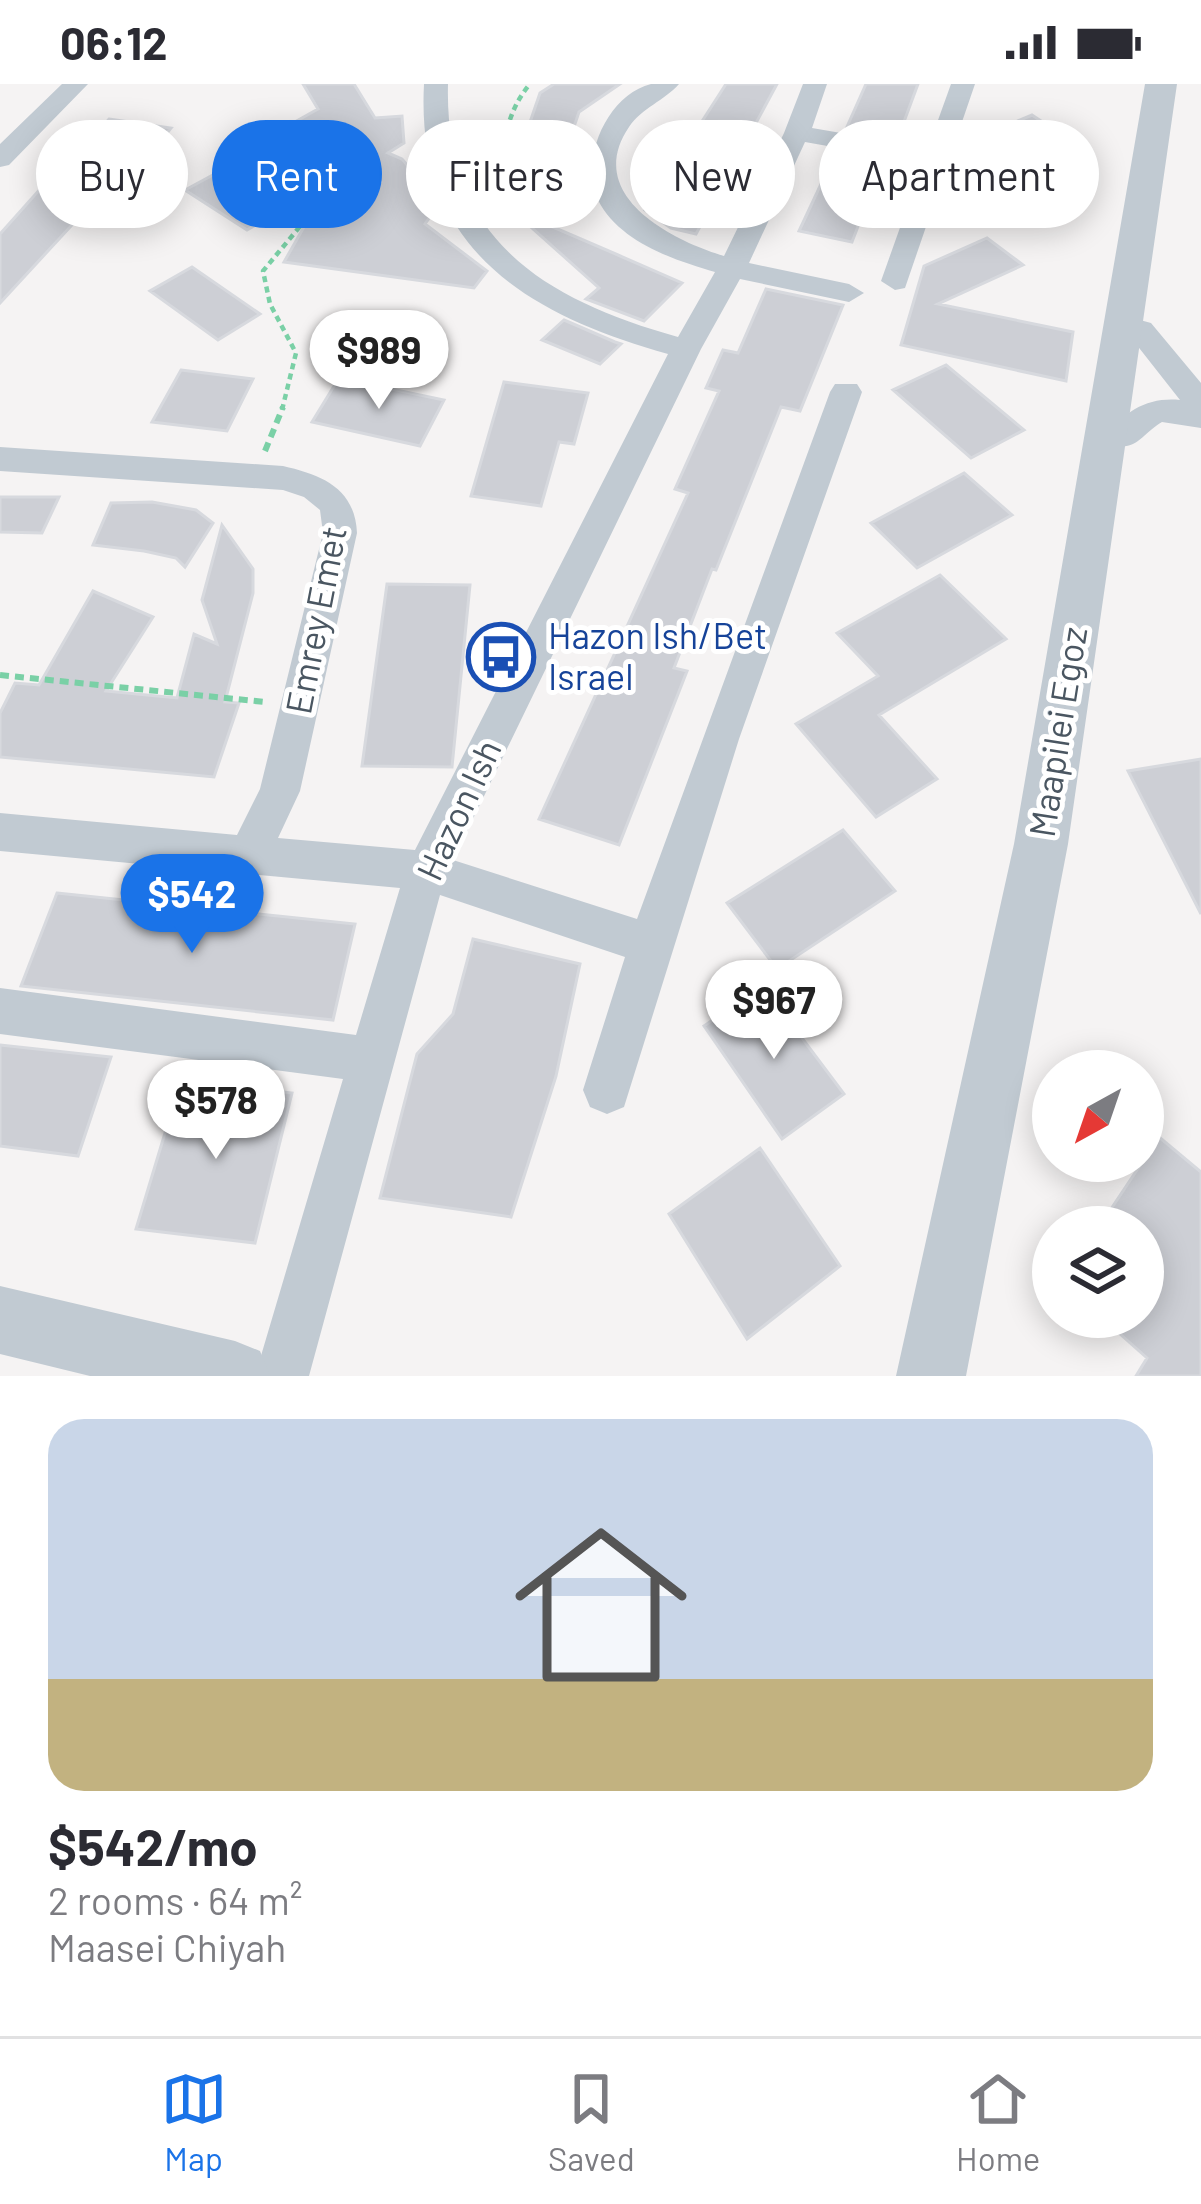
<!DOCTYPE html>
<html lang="en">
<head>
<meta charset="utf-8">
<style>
	body { margin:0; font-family:Barlow,sans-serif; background:#f2f2f3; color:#2b2b33; height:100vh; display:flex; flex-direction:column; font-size:45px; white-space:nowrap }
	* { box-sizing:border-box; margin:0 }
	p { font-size:39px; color:#7c7c81 }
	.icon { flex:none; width:66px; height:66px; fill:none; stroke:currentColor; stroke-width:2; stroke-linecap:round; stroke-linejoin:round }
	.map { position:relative; height:1292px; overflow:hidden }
	.sheet { display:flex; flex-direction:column; background:#fff; flex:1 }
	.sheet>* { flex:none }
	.banner { position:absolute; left:36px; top:36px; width:1131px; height:108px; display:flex; gap:24px }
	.needle { width:78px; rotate:220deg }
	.tools { position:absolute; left:1032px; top:966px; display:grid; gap:24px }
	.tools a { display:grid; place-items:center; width:132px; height:132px; border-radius:50%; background:#fff; box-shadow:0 6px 30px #0003; font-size:60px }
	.price { position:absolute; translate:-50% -102px; padding:0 27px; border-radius:42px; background:#fff; color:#222; font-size:39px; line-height:78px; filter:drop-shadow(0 3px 6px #0008) }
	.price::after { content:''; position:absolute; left:50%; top:72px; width:36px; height:27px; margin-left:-18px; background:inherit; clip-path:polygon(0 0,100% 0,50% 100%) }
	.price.active { background:#1a73e8; color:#fff }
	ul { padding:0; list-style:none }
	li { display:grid; align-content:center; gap:24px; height:636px; padding:0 48px }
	li span { display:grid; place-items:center; height:372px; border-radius:36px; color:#555 }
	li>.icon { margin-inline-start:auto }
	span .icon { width:216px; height:216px; fill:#fffc; stroke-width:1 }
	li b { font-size:51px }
	.tag { padding:0 42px; border-radius:54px; background:#fff; box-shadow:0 6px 30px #0003; font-size:42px; line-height:108px }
	.tag.active { background:#1a73e8; color:#fff }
	.status { display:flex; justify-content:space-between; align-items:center; height:84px; padding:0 60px; background:#fff; direction:ltr }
	.status svg { height:33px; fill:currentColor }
	.tabs { display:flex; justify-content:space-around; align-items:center; height:168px; border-top:3px solid #e1e1e2; background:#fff; font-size:33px; color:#7c7c81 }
	.tabs a { display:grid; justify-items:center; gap:6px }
	.tabs .active { color:#1a73e8 }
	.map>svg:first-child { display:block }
</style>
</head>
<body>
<div class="status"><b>06:12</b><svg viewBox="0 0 49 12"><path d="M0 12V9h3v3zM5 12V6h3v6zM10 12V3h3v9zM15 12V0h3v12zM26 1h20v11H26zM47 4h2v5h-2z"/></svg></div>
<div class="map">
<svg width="1201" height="1292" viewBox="0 0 1201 1292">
	<rect width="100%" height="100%" fill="#f5f3f3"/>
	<path fill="#cdcfd5" stroke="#d7d9de" stroke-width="3" d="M303,0h51l21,34 27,-2 2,27 -16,10 14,6 38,44 -15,21 62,47 -13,17 -190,-26 29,-51 7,4 60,-33 -96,-54 34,-19z
		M554,0h66l-41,28 -16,47 16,48 -53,-13 -9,-34 23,-67z
		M726,0h51l-81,150 -25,-6 -26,-18z
		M866,0h52l-16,43 -5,-1 -5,11 -46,-8z
		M1032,31l36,24 -65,27 -35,-24z
		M109,35l62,9 -50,62 -15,-2 -106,115v-69l41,-46 7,1z
		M836,68l47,9 -31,81 -53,-11z
		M235,79l62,38 -50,29 -62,-40z
		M990,82l53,36 -36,17 -52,-38z
		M525,131l93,40 64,28 -38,38 -58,-22 13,-11 -77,-69z
		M987,154l36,27 -85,39 135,28 -7,49 -165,-36 23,-79z
		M192,183l68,47 -42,26 -68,-49z
		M766,205l77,16 -43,106 -19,-4 -65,163 -4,-1 -38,99 13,3 -68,174 -80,-26 149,-326 -13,-4 44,-98 -13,-3 17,-38 15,3z
		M564,236l51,22 6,2 -21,20 -58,-24z
		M946,281l78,65 -53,28 -78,-68z
		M181,286l72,9 -26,52 -75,-9z
		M339,294l105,22 -24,46 -108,-24z
		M504,298l84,11 -14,51 -15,-2 -18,64 -70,-10z
		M964,389l48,42 -95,53 -46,-45z
		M0,413h59l-17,36 -42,-1z
		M152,418l44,8 17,13 -28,44 -9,-9 -32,-7 -51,-6 18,-42z
		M222,441l31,44v24l-28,109 14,1 -25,74 -214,-20v-44l15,-30 24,2 54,-94 60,26 -47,74 71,7 17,-64 23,10 -15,-44z
		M940,491l66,64 -127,76 58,64 -61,38 -80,-93 82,-48 -41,-43z
		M387,500l83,1 -18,182 -90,-1z
		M1201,675v155l-73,-143z
		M843,746l52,61 -118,78 -50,-66z
		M57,809l298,31 -22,96 -312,-34z
		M473,855l107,25 -24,112 -45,141 -131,-19 37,-144 36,-40z
		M763,902l81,108 -62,45 -78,-113z
		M0,961l111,12 -33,99 -78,-10z
		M181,996l111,13 -37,150 -119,-14z
		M1159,1053l42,35v204h-65l11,-18 -46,-41h42v-90h-11l-21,-18z
		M760,1064l80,118 -93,73 -78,-125z"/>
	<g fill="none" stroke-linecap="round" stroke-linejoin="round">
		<path stroke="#7ad0a6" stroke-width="4.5" stroke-dasharray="6 4.5" stroke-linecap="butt" d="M506,140c-4,-49 -10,-100 24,-140
			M282,326l14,-57 -26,-49 -7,-33 39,-47 63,-43"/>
		<path stroke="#7ad0a6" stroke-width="6" stroke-dasharray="9 6" stroke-linecap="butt" d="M265,367l18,-44
			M0,591l265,27"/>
		<path fill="#c1cad2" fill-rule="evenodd" d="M62,0h26l-79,81 -9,2v-23z
			M424,0h24c-4,155 95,215 230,253l37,-65c-41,-12 -96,-30 -117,-72 -19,-40 9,-105 53,-116 8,0 20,0 28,0 -14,16 -37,24 -50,43 -46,68 42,113 95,129l60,-123 19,-49h24l-15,44 116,20 23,-64h24l-70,204 -10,2 -14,-9 42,-118 -118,-21 -56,121 100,21 15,9 -15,9 -109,-23 -39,70 -248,511 184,59 193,-527 5,-8h22l5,8 -123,347 -115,368 -17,7 -17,-7 -7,-17 42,-133 -185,-62 -131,481h-54l88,-297 -343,-45v-46l356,47 44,-147 -400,-37v-38l237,22 23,-46 63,-256 -3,-23 -16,-13 -21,-7 -283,-19v-24l283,19c39,9 72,22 74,67l-57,258 -22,47 137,12 253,-496c-141,-40 -253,-105 -244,-270z
			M1140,236l11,3 50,60v45l-39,-6c-19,11 -26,30 -49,23l-5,-8c16,-27 41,-40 72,-37l-55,-70z"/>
		<path fill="#c1cad2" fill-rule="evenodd" d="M1145,0h32l-109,760 -102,532h-70l118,-532z
			M0,1202l235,55 25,10 10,25h-180l-90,-22z"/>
	</g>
	<defs>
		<g id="bus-ring" transform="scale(3.45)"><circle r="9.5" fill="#fff" stroke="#1a4fb4" stroke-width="1.5"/><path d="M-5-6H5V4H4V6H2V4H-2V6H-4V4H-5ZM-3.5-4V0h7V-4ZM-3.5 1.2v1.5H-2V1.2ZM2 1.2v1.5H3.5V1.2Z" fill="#1a4fb4"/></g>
	</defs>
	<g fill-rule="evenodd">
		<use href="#bus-ring" x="501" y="573"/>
	</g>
	<g text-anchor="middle" stroke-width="10" stroke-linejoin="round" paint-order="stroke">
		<g font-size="36" fill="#4a5661" stroke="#fff">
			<text transform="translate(316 536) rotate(-79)" y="13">Emrey Emet</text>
			<text transform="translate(1058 648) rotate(-81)" y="13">Maapilei Egoz</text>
			<text transform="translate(459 726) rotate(-65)" y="13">Hazon Ish</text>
		</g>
		<g font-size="36" fill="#164399" stroke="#fff" text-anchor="start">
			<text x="548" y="565">Hazon Ish/Bet<tspan x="548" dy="41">Israel</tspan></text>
		</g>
	</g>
</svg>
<div class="tools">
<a><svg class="needle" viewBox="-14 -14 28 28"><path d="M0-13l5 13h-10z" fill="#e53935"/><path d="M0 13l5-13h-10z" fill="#7c7c81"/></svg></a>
<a><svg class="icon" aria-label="layers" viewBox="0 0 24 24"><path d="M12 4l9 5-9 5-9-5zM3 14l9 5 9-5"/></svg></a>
</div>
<b class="price" style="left:379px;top:328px">$989</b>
<b class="price active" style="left:192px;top:872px">$542</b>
<b class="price" style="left:774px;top:978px">$967</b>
<b class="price" style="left:216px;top:1078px">$578</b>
<div class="banner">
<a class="tag">Buy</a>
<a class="tag active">Rent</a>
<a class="tag">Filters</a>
<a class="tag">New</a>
<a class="tag">Apartment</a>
</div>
</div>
<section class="sheet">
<ul>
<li><span style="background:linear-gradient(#c9d6e8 70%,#c2b280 0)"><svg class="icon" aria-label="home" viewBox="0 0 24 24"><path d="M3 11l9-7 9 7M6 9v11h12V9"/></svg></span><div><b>$542/mo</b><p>2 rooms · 64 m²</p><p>Maasei Chiyah</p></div></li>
</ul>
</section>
<nav class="tabs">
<a class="active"><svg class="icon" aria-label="map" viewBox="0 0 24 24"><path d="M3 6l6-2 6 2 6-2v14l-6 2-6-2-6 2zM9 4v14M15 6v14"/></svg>Map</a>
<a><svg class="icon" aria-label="saved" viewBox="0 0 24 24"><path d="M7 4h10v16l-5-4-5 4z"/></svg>Saved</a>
<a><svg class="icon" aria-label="home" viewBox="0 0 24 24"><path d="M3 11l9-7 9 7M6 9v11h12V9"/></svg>Home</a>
</nav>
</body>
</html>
